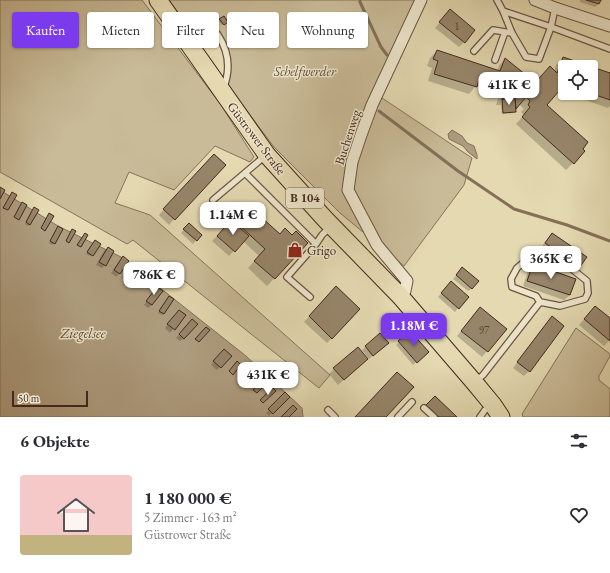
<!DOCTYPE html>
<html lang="de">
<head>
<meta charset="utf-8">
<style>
	body { margin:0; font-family:"EB Garamond",serif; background:#f2f2f3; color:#2b2b33; height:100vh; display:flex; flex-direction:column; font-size:15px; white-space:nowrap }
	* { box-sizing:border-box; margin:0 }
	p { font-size:13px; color:#7c7c81 }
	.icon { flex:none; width:22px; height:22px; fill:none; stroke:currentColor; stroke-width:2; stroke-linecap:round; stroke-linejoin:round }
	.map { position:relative; height:417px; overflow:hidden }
	.side { display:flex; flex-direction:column; background:#fff; flex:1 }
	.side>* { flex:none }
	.top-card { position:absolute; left:12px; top:12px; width:400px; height:36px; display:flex; gap:8px }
	.buttons { position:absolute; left:558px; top:60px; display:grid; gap:8px }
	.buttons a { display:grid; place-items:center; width:40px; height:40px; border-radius:4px; background:#fff; box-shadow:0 1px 3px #0004; font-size:20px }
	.scale { position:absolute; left:12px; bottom:10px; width:76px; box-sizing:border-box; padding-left:4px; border:2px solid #44291e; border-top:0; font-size:11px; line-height:14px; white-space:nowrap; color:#44291e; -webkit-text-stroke:3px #ede6cc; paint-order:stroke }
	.price { position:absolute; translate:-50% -34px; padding:0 9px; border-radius:8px; background:#fff; color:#222; font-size:13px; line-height:26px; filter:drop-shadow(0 1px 2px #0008) }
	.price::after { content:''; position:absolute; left:50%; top:24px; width:12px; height:9px; margin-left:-6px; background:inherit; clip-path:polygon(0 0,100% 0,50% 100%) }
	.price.on { background:#7c3aed; color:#fff }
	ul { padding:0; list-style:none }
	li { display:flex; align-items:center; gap:12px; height:100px; padding:0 20px }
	li span { display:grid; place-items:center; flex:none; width:112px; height:80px; border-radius:4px; color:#555 }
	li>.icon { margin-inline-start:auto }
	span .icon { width:48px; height:48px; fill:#fffc; stroke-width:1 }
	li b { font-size:17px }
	h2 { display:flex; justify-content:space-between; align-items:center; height:48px; padding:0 20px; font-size:17px }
	.tag { padding:0 14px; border-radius:4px; background:#fff; box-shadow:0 1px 3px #0004; font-size:14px; line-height:36px }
	.tag.on { background:#7c3aed; color:#fff }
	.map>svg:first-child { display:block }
</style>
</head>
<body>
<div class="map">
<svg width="610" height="417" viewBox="0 0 610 417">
	<rect width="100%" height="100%" fill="#e4d9b1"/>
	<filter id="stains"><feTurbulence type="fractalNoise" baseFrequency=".005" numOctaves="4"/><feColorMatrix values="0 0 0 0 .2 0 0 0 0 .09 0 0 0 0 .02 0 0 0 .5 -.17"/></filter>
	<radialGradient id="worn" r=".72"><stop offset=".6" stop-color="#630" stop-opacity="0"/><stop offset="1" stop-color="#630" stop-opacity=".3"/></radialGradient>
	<path fill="#c9bb98" stroke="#86725b" d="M0,0h142l79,105 33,52 -4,5 -35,-16 -41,44 -45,-18 -14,31 35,12 180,160 -11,13 -186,-148 -6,4 -127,-72z
		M169,0h247l-43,92 99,66 -8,27 -60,81 -64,-53 -66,-66 -45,-60 -7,4 6,-35 -10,-22 -11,-10 -22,-2z
		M576,328l34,26v2l-11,20v4l11,9v28h-87l-1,-3z"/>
	<path fill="#ae9d7f" stroke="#846f58" d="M452,130l10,6 5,7 7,3 3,9v4l-9,-7 -5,-6 -14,-7 -1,-5z
		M0,190l58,36 63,31 125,99 56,52 1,9h-303z"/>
	<path fill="#0003" d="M580,0h22l-1,1h-2l-1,3 -3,3 -15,-5z
		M450,10l14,32 -5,5 -24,-19z
		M224,17l2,6 -4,2 -3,-4z
		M437,51l60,20 2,-5 6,-7 18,22 11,4 20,-14 2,-6 7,-7 26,9h-24v26h26l19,-19v32l-2,2 -51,-18 -12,15 28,58 -7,7 -50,-46 8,-9 -3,-3 3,-3 -5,-5 -4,5v2l-1,2h-3l-2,1v-1l-7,1 -1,-9h-5l4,-12 -23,-8 -8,9 -41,-13 4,-13 -5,-2 3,-8z
		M209,161l-35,58 -5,6 -10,-10z
		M33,209l-3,15 -2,2 -3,-2z
		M245,217l35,18 12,1 15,7 -40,43 -19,-18 11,-12 -16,-15 -14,15 -17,-15 14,-14 10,-1z
		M189,224l12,11 -8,9 -12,-11z
		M57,229l-3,14 -2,2 -3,-2z
		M553,234l25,33 -5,6 -33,-24 7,-10z
		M94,243l-2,12 -2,1 -4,-2z
		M108,248l-3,17 -3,3 -6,-3 8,-14z
		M123,258l-3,15 -4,4 -5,-4 8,-12z
		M533,266l37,29 -6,5 -41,-14 5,-15z
		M132,271l7,2 -9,11 -5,-3z
		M459,272l13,16 -4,3 -15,-12z
		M448,286l10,22 -3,4 -17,-15z
		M153,292l-1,13 -4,3 -4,-3z
		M331,293l1,45 -5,5 -23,-21z
		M168,298l5,1 -11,16 -4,-2z
		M595,307l15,13v20l-6,6 -25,-21z
		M175,314l9,1 -14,18 -5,-5z
		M475,314l30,15 -23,28 -25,-21z
		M552,317l-23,54 -5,5 -11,-8 34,-45z
		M189,323l-5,15 -4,3 -4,-3z
		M380,334l4,12 -15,13 -7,-9z
		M399,342l28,10 -14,13 -17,-20z
		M224,350l6,6 -13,14 -6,-5z
		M367,359l-29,26 -9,-11 5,-5z
		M285,394l4,3 -20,19 -3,-3z
		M435,397l21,20h-24l-9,-8z"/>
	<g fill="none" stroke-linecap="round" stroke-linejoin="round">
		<path stroke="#846f58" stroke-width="3" d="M360,0v2l21,45 6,8
			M379,111l79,60 56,38 53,16 43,16"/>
	</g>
	<path fill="#97856a" stroke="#44291e" d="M586,0h15l-2,4z
		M450,9l25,21 -10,13 -26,-21z
		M224,16l4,6 -4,3 -5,-6z
		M437,50l63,21 5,-13 21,17 -2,5 10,4 16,-18 7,7 6,-16 47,16v27l-20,-7 1,-26h-26v17l-18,21 41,37 -5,7 2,2 -11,13 -52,-47 8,-10 -2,-2 2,-4 -4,-4 -10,12 -1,-11 -13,1 5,-13 -27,-9 -3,10 -43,-13 4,-13 -5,-2z
		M515,98l1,14 -13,1 -1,-14z
		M214,154l12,11 -51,55 -12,-11z
		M0,187l5,3 -5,9z
		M12,192l5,3 -9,15 -5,-2z
		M22,202l5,3 -8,15 -5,-3z
		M34,207l5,3 -9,15 -4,-3z
		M252,209l28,25 5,-6 7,7 4,-4 12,12 -33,36 -21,-18 11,-12 -27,-25z
		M49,213l5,3 -9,15 -4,-3z
		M231,220l18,16 -14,16 -18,-16z
		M189,223l13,12 -5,6 -14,-12z
		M58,226l5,3 -8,15 -5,-3z
		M72,229l4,2 -7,12 -3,-2z
		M85,233l3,2 -7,12 -4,-2z
		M552,233l35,24 -8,11 -34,-25z
		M95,240l6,4 -8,12 -6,-4z
		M108,247l6,4 -8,15 -7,-4z
		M123,256l6,5 -9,13 -6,-4z
		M533,264l43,15 -6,16 -43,-14z
		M462,267l17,14 -7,8 -16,-14z
		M134,268l6,5 -8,10 -6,-4z
		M149,275l4,4 -7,9 -4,-4z
		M451,281l18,16 -10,12 -18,-16z
		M336,286l24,23 -28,30 -23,-23z
		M157,287l6,4 -11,14 -6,-4z
		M169,296l5,3 -10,15 -5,-3z
		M595,306l15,12v23l-26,-22z
		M480,307l27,22 -19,23 -27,-21z
		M179,310l7,5 -11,15 -8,-6z
		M552,316l12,10 -34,46 -13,-10z
		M192,319l6,5 -14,15 -5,-5z
		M206,327l4,3 -11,12 -4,-3z
		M410,331l19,21 -12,11 -19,-22z
		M380,333l9,10 -16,13 -8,-10z
		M358,347l10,12 -24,21 -11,-12z
		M224,349l8,7 -11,12 -8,-7z
		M237,361l4,4 -8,10 -4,-4z
		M253,364l5,5 -13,13 -5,-4z
		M397,372l17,15 -28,30h-31z
		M264,378l4,4 -11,11 -4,-3z
		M273,388l3,3 -13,12 -3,-3z
		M285,392l5,5 -17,17 -5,-5z
		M435,396l22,21h-18l-13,-12z
		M293,405l4,4 -8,8h-8z"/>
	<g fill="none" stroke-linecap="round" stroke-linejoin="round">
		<g stroke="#6c5543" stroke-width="8">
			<path id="service" d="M497,0l6,11 9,22 14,24 13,2 12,-32 4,-19
				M503,11l48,16 59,22
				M180,26l15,-3 12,1c3,3 8,7 11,11 11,17 13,35 5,54
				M474,51l19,-21 19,3
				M495,60l10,-28
				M245,173l71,71
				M213,200l52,-44
				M310,297l-23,-20 29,-33 6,-9 8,-8
				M476,381l7,-6 57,-73 20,4 25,-7 3,-6 -1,-12 -15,-12 -23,-11 -19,-1 -13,11 -6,11 1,8 24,9 4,6
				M424,408l10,9
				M328,410l7,7
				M398,417l14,-15
				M480,417l5,-7 6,-4"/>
		</g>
		<g stroke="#6c5543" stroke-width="13">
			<path id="minor" d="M535,0l20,8 55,18
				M400,296l5,-5 2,-10 -30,-36 -29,-55 4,-28 9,-27 11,-30 49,-105"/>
		</g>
		<g stroke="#44291e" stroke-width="19">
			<path id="primary" d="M158,0l109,155 58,64 75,77 74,86 19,23 8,12"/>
		</g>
		<use href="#service" stroke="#ede6cc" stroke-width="5.5"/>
		<use href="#minor" stroke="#ede6cc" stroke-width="11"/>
		<use href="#primary" stroke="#e4d9b1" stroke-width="17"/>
	</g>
	<defs>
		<g id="shop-bare" transform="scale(1.2)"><path d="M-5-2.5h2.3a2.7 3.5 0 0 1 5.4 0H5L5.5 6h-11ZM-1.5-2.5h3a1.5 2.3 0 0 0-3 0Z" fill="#8f2418" stroke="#ede6cc" stroke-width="2.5" paint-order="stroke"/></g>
	</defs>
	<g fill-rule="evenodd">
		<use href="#shop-bare" x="295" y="250"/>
	</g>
	<g text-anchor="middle" stroke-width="3" stroke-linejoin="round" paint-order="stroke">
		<g font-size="11" fill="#594031">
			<text x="457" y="30">1</text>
			<text x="484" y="334">97</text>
		</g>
		<rect fill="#ede6cc" stroke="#776252" stroke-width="1" x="286" y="188" width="38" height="20" rx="3"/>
		<g font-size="12" font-weight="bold" fill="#44291e">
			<text x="305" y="202">B 104</text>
		</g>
		<g font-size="13" font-style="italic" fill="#5f4636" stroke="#ede6cc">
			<text x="305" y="76">Schelfwerder</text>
		</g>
		<g font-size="13" fill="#44291e" stroke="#ede6cc">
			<text transform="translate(347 137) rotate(-72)" y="5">Buchenweg</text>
			<text transform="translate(257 138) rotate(53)" y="5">Güstrower Straße</text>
		</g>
		<g font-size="13" fill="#44291e" stroke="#ede6cc" text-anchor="start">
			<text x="307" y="255">Grigo</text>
		</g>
		<g font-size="14" font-style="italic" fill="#5e4636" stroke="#ede6cc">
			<text x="83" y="338">Ziegelsee</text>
		</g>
	</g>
	<rect width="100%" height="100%" filter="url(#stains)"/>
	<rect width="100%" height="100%" fill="url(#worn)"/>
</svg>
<div class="buttons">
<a><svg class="icon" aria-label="locate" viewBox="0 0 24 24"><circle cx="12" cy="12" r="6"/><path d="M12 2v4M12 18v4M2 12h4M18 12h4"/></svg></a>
</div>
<div class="scale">50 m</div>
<b class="price" style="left:509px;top:106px">411K €</b>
<b class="price" style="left:233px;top:236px">1.14M €</b>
<b class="price" style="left:551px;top:280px">365K €</b>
<b class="price" style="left:154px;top:296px">786K €</b>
<b class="price on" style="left:414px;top:347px">1.18M €</b>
<b class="price" style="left:268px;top:396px">431K €</b>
<div class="top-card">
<a class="tag on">Kaufen</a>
<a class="tag">Mieten</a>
<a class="tag">Filter</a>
<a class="tag">Neu</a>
<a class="tag">Wohnung</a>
</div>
</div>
<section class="side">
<h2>6 Objekte<svg class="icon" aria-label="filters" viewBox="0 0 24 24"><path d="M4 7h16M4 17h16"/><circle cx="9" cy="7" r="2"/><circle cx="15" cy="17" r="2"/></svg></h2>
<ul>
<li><span style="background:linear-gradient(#f6c9c9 75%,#c2b280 0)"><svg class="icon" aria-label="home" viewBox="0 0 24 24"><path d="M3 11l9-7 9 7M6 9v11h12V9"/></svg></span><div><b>1 180 000 €</b><p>5 Zimmer · 163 m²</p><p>Güstrower Straße</p></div><svg class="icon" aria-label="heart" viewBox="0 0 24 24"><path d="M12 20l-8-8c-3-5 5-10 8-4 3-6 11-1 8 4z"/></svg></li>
</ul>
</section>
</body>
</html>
